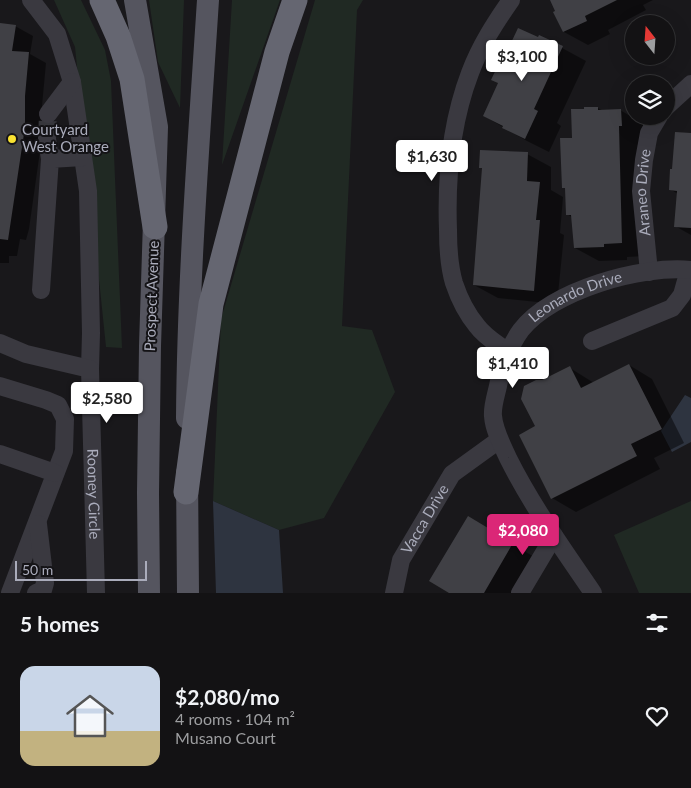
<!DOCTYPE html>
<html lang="en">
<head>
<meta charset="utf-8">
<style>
	body { margin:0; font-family:Lato,sans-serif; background:#1c1b1d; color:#f1f3f6; height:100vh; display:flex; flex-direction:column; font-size:19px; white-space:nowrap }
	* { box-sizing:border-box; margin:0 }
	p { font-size:16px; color:#9d9ea0 }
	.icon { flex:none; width:28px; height:28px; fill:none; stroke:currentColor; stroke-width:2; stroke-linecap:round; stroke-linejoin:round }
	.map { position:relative; height:593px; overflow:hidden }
	.details { display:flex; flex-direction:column; background:#131214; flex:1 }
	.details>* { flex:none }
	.needle { width:32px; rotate:343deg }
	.tools { position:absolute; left:625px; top:15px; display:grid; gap:10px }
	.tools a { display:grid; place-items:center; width:50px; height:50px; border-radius:50%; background:#131214; box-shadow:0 5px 20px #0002,0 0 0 1px #323234; font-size:25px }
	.scale { position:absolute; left:15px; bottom:12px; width:132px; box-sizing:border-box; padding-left:5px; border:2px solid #aaacbb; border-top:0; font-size:14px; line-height:18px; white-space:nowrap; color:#aaacbb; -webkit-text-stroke:4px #141316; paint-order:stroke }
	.price { position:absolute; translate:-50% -42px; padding:0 11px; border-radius:5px; background:#fff; color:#222; font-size:16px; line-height:32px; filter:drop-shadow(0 1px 2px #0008) }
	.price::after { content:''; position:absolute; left:50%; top:30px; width:15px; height:11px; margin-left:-8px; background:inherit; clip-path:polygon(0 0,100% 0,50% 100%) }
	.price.active { background:#db2777; color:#fff }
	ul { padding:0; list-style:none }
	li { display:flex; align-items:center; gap:15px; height:125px; padding:0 20px }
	li span { display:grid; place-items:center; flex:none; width:140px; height:100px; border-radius:15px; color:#555 }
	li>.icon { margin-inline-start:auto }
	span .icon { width:60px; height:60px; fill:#fffc; stroke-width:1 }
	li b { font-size:21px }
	h2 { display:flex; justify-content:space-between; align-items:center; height:60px; padding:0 20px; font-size:21px }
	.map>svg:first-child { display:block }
</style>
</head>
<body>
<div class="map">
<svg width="691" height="593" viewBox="0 0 691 593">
	<rect width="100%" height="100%" fill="#19181b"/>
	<path fill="#202923" d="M54,0h27l24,50 6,31 11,267 -16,-1 -31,-300z
		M149,0h35l-4,108 -22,-46z
		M232,0h48l-58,165z
		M315,0h48l-6,10 -15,316 30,4 23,62 -71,126 -45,12 -66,-29 8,-182z
		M691,501v92h-52l-25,-58z"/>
	<path fill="#2e3440" d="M685,395l6,3v44l-19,10 -11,-21z
		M213,501l66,29 4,63h-67z"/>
	<path fill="#0007" d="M551,0h102l-10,5 3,5 -38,20 2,4 -22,11 -24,-13 -9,-19 2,-1z
		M0,24l15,2 18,10 -3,18 16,9 -4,43v31l-13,92 -3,11 -6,-1 -3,17h-8v7h-9z
		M540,36l46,25 -29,62 4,3 -12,26 -22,-11 -43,-25 16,-33 2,-20 37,-24z
		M598,108l5,3 17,-1 24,14 1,132 -18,1v3l-28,1 -24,-13 -2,-30 -6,-4 6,-75z
		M691,134v101l-16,-9 3,-32 -8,-5z
		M527,154l24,13v23l12,7 -3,36 4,2 -7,69 -59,-6 -24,-13 9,-116 -3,-2z
		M629,365l23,14 32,64 -30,15 6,11 -84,43 -24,-14 -15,-71 5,-45 28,-14 24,15z
		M468,518l68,40 -21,35h-64z"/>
	<path fill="#404045" d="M550,0h67l-32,16 2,5 -24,11 -10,-20 2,-1z
		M0,23l16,2 -4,26 17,1 -4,44v31l-17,113 -8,-1z
		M518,28l20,9 1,-2 24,11 -29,63 4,2 -13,28 -23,-11 1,-2 -20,-10 15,-33 -7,-3 9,-19 2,1z
		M584,107h14v3l23,-1 1,17h-3l3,117 -18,1v3l-30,1 -3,-33h-5l-1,-27h-3l-2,-50h12l-1,-29h13z
		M675,132l16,1v95l-17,-1 3,-36 -8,-1 1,-21h2z
		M480,150l48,2 -1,29 13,1 -4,38h4l-6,71 -61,-6 9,-117h-3z
		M629,364l33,65 -31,15 6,12 -86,43 -32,-64 16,-9 -14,-27 3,-13 12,-6h6l28,-14 11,22z
		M468,516l45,27 -29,50h-35l-20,-12z"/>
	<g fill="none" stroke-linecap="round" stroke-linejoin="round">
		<path stroke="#36363b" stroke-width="18" stroke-dasharray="18 9" stroke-linecap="butt" d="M47,139l1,-25"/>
		<g stroke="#3a3940" stroke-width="18">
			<path d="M31,0l26,34 15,48 16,109 3,142 -1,36"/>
			<path d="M666,107l25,-23"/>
			<path d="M48,114l24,-32"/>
			<path d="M47,139l3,20"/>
			<path id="s1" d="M649,272l-8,-81 3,-31 5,-27 10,-17"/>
			<path d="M41,290l9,-131 33,-2"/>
			<path d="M592,341l80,-33 10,-13 7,-25"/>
			<path id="s2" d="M0,343l26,11 64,15 6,224"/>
			<path d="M509,353c-10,-8 -24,-16 -32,-27 -10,-12 -18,-28 -23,-43 -5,-17 -6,-36 -6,-53 -2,-54 3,-107 22,-157 10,-27 25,-50 41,-73"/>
			<path d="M0,386l46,14 12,5 7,14 -1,32 -54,142"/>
			<path d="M0,454l55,19"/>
			<path d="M36,593l7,-3 2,-7 -7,-59"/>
			<path id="s3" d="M394,593l7,-33 51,-86 47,-34"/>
			<path d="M520,593l34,-57"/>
			<path id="s4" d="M593,593c-30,-44 -61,-87 -85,-135 -6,-13 -14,-28 -15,-42 -1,-9 3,-21 5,-30 3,-18 12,-41 23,-56 32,-40 120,-65 170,-60"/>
		</g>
		<path stroke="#55555f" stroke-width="22" d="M135,0l22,127 -7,219 -2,147 1,100
			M187,418c1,-139 12,-279 21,-418
			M187,473l1,120"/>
		<path stroke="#656671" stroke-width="25" d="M102,0l16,36 14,43 23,148
			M186,492l25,-188 66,-252 18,-52"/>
	</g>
	<circle fill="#f9e232" stroke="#141316" stroke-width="2" cx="12" cy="139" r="5"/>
	<g text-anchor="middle" stroke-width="4" stroke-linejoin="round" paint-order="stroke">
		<g font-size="15" fill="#aaacbb" stroke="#141316" text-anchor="start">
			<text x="22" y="135">Courtyard<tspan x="22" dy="17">West Orange</tspan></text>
		</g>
		<g font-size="15" fill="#aaacbb" stroke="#141316">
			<text dy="5" stroke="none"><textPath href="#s1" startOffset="80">Araneo Drive</textPath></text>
			<text transform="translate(152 296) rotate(-88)" y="5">Prospect Avenue</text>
			<text dy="5" stroke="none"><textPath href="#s4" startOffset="361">Leonardo Drive</textPath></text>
			<text dy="5" stroke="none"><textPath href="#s2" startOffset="219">Rooney Circle</textPath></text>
			<text dy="5" stroke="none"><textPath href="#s3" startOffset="81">Vacca Drive</textPath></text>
		</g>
	</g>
</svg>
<div class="tools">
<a><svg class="needle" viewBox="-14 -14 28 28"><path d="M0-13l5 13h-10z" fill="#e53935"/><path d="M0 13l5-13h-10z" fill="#9d9ea0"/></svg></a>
<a><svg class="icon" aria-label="layers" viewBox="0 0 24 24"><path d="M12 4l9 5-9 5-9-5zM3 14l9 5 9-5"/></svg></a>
</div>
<div class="scale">50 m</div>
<b class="price" style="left:522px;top:82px">$3,100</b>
<b class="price" style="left:432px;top:182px">$1,630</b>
<b class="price" style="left:513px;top:389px">$1,410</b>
<b class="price" style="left:107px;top:424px">$2,580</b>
<b class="price active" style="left:523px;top:556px">$2,080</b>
</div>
<section class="details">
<h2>5 homes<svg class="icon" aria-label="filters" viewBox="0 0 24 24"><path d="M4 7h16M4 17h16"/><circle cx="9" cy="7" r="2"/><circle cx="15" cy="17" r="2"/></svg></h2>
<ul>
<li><span style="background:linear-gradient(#c9d6e8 65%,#c2b280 0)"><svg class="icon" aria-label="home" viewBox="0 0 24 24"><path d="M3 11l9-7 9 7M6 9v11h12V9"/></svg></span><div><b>$2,080/mo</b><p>4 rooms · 104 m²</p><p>Musano Court</p></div><svg class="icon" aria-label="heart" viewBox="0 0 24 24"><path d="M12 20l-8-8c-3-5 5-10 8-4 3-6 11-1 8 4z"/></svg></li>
</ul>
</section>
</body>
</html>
